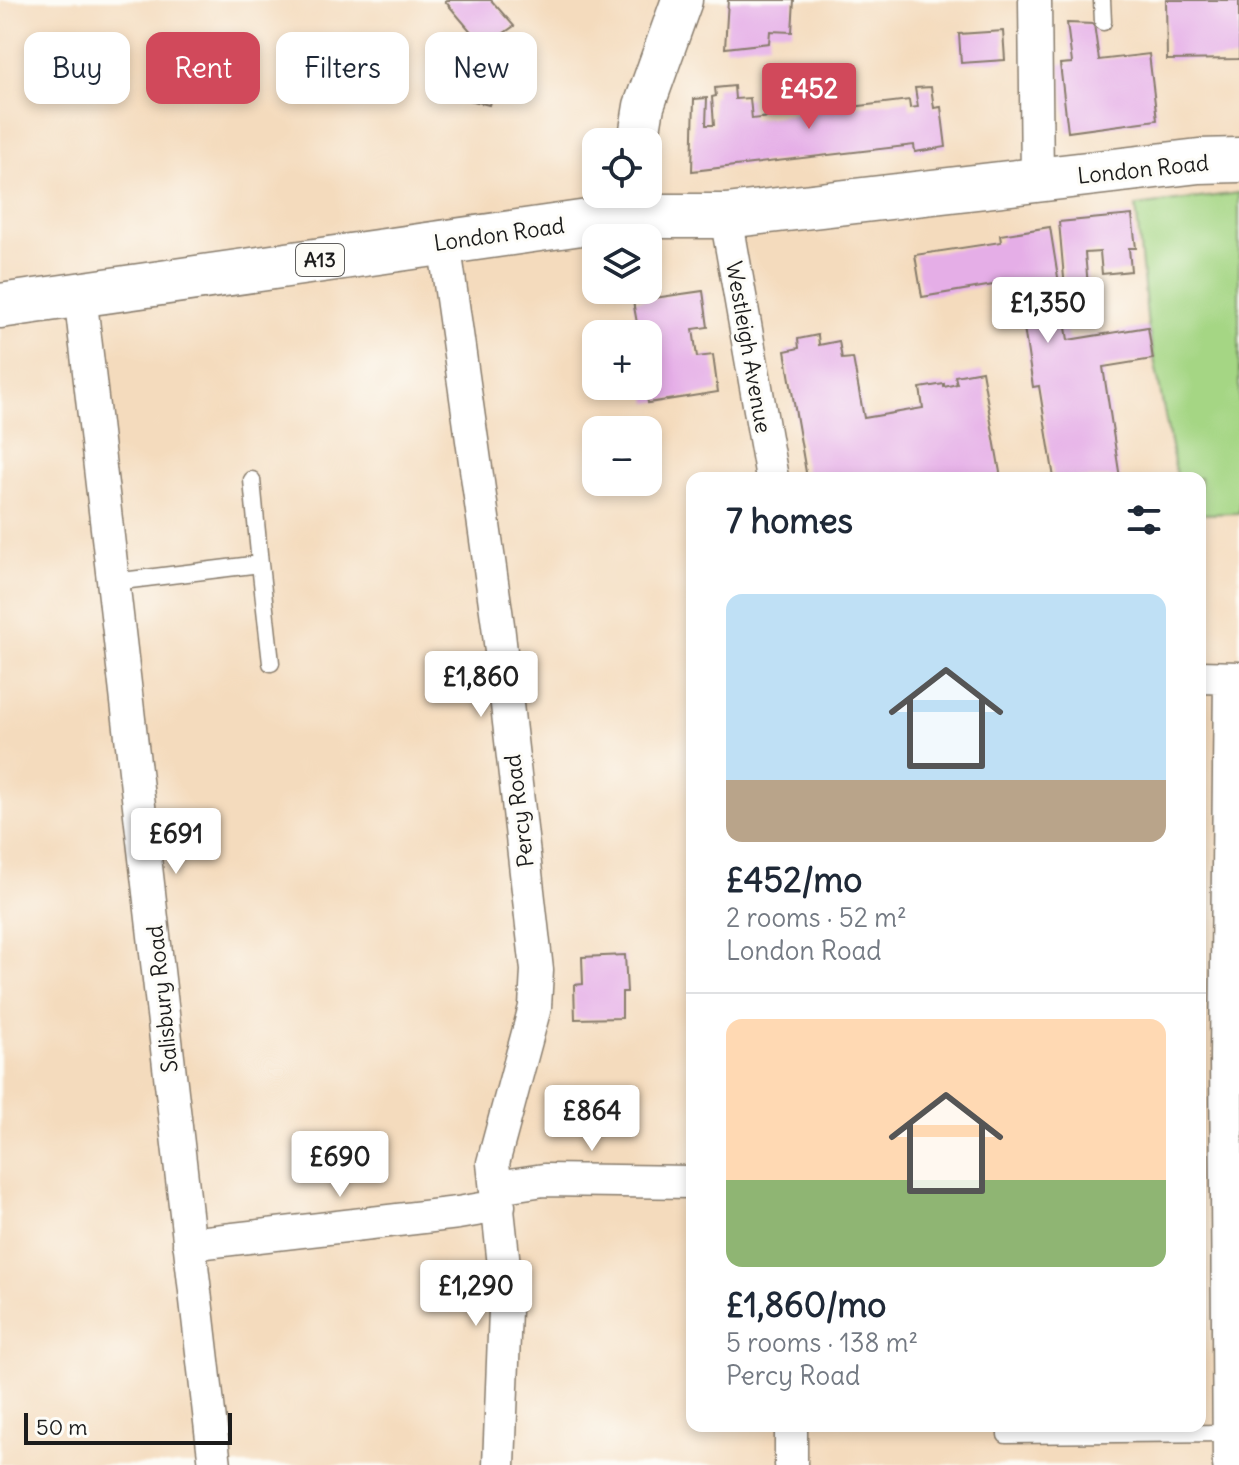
<!DOCTYPE html>
<html lang="en">
<head>
<meta charset="utf-8">
<style>
	body { margin:0; font-family:Delius,sans-serif; background:#f6f6f7; color:#1f2937; height:100vh; display:flex; flex-direction:column; font-size:30px; white-space:nowrap }
	* { box-sizing:border-box; margin:0 }
	p { font-size:26px; color:#747a83 }
	.icon { flex:none; width:44px; height:44px; fill:none; stroke:currentColor; stroke-width:2; stroke-linecap:round; stroke-linejoin:round }
	.map { position:relative; flex:1; overflow:hidden }
	.side { position:absolute; left:686px; top:472px; width:520px; height:960px; display:flex; flex-direction:column; background:#fff; border-radius:16px; box-shadow:0 4px 12px #0003 }
	.side>* { flex:none }
	.hud { position:absolute; left:24px; top:32px; width:542px; height:72px; display:flex; gap:16px }
	.fabs { position:absolute; left:582px; top:128px; display:grid; gap:16px }
	.fabs a { display:grid; place-items:center; width:80px; height:80px; border-radius:16px; background:#fff; box-shadow:0 4px 12px #0003; font-size:40px }
	.scale { position:absolute; left:24px; bottom:20px; width:208px; box-sizing:border-box; padding-left:8px; border:4px solid #1c1c1c; border-top:0; font-size:22px; line-height:28px; white-space:nowrap; color:#1c1c1c; -webkit-text-stroke:6px #fdfcf7; paint-order:stroke }
	.price { position:absolute; translate:-50% -68px; padding:0 18px; border-radius:8px; background:#fff; color:#222; font-size:26px; line-height:52px; filter:drop-shadow(0 2px 4px #0008) }
	.price::after { content:''; position:absolute; left:50%; top:48px; width:24px; height:18px; margin-left:-12px; background:inherit; clip-path:polygon(0 0,100% 0,50% 100%) }
	.price.current { background:#d1495b; color:#fff }
	ul { padding:0; list-style:none }
	li { display:grid; align-content:center; gap:16px; height:424px; padding:0 40px }
	li+li { border-top:2px solid #e0e1e3 }
	li span { display:grid; place-items:center; height:248px; border-radius:16px; color:#555 }
	li>.icon { margin-inline-start:auto }
	span .icon { width:144px; height:144px; fill:#fffc; stroke-width:1 }
	li b { font-size:34px }
	h2 { display:flex; justify-content:space-between; align-items:center; height:96px; padding:0 40px; font-size:34px }
	.chip { padding:0 28px; border-radius:16px; background:#fff; box-shadow:0 4px 12px #0003; font-size:28px; line-height:72px }
	.chip.current { background:#d1495b; color:#fff }
	.map>svg:first-child { display:block }
</style>
</head>
<body>
<div class="map">
<svg width="1239" height="1465" viewBox="0 0 1239 1465">
	<rect width="100%" height="100%" fill="#fdfcf7"/>
	<filter id="ink" filterUnits="userSpaceOnUse"><feTurbulence type="fractalNoise" baseFrequency=".0125" numOctaves="2"/><feDisplacementMap in="SourceGraphic" scale="16" xChannelSelector="R" yChannelSelector="G"/><feConvolveMatrix kernelMatrix="1 2 1 2 8 2 1 2 1" color-interpolation-filters="sRGB"/></filter>
	<filter id="wash" filterUnits="userSpaceOnUse"><feTurbulence type="fractalNoise" baseFrequency=".006" numOctaves="4" result="noise"/><feDisplacementMap in="SourceGraphic" scale="32" xChannelSelector="R" yChannelSelector="G"/><feGaussianBlur stdDeviation="1.8" result="paint"/><feColorMatrix in="noise" values="0 0 0 0 0 0 0 0 0 0 0 0 0 0 0 0 0 1.4 0 .05"/><feComposite in="paint" operator="in"/></filter>
	<g filter="url(#wash)">
		<rect width="100%" height="100%" fill="#f4dbbd"/>
		<path fill="#a5d684" stroke="#607950" stroke-width="2" d="M1239,193v320l-39,1v-36h-23l-29,-151 -12,-121z"/>
		<g id="blocks">
			<path fill="#e5aee7" d="M446,0h45l23,26 -30,21 -39,-46z
				M728,0h66l-2,32 -22,-1 -1,12 -44,5z
				M1166,0h73v59l-72,1z
				M1067,23l27,1 5,36 50,-6 8,66 -89,12 -8,-68 12,-1z
				M1003,31l2,29 -44,3 -2,-29z
				M477,49l29,5 -17,51 -27,-7z
				M734,86l1,13 15,-1 2,21 157,-19 1,8 8,-1 -3,-19 16,-1 3,21 7,-1 5,40 -31,5 -1,-7 -222,26 2,-72 13,-1 -1,27h8l-2,-28 4,-1 -1,-8z
				M1132,215l4,33h-7l2,23 -29,3 -2,-22 -15,1 3,33 -23,3 -6,-67z
				M1050,227l18,113 80,-13 5,32 -50,8 17,111h-66l-15,-92 -6,1 -16,-106 -95,16 -7,-42 86,-13 -1,-7z
				M703,291l5,36 -15,2 4,28 16,-2 5,37 -70,11 -3,-17h3v-19l9,-1 -5,-32h-13l-6,-33z
				M818,335l1,10 20,-4 3,18 11,-1 11,60 59,-10 -3,-20 24,-4v3l13,-3 -2,-8 27,-5 19,107h-194l-22,-127 14,-3 -1,-9z
				M625,955l2,37h-5v26l-47,1 -1,-34 9,-1 -1,-27z"/>
		</g>
	</g>
	<g filter="url(#ink)">
		<use href="#blocks" fill-opacity="0" stroke="#887c6c" stroke-width="2"/>
		<g fill="none" stroke-linecap="round" stroke-linejoin="round">
			<g stroke="#887c6c" stroke-width="19">
				<path id="service" d="M1102,0l1,22
					M260,564l11,99
					M114,582l146,-18 -8,-84
					M1006,1426v9l223,-2"/>
			</g>
			<g stroke="#887c6c" stroke-width="35">
				<path id="minor" d="M1035,0l2,180
					M726,216l46,262
					M444,241l54,384 39,345 -2,37 -42,156 13,121 -7,181
					M80,294l135,1171
					M1200,677l39,1
					M496,1187l48,-7 148,2
					M189,1244l269,-31 41,-7
					M791,1426v39
					M1229,1465l-3,-408 4,-379"/>
			</g>
			<g stroke="#887c6c" stroke-width="43">
				<path id="tertiary" d="M638,142l6,-36 38,-106"/>
			</g>
			<g stroke="#887c6c" stroke-width="47">
				<path id="primary" d="M0,306l595,-85 46,-5h85l473,-55 40,-1"/>
			</g>
			<use href="#service" stroke="#fff" stroke-width="16"/>
			<use href="#minor" stroke="#fff" stroke-width="32"/>
			<use href="#tertiary" stroke="#fff" stroke-width="40"/>
			<use href="#primary" stroke="#fff" stroke-width="44"/>
		</g>
	</g>
	<g text-anchor="middle" stroke-width="6" stroke-linejoin="round" paint-order="stroke">
		<rect fill="#fdfcf7" stroke="#605f5e" stroke-width="2" x="296" y="244" width="48" height="32" rx="6"/>
		<g font-size="20" font-weight="bold" fill="#1c1c1c">
			<text x="320" y="267">A13</text>
		</g>
		<g font-size="22" fill="#1c1c1c" stroke="#fdfcf7">
			<text transform="translate(1143 169) rotate(-6)" y="8">London Road</text>
			<text transform="translate(499 234) rotate(-8)" y="8">London Road</text>
			<text transform="translate(749 347) rotate(80)" y="8">Westleigh Avenue</text>
			<text transform="translate(519 811) rotate(-97)" y="8">Percy Road</text>
			<text transform="translate(162 999) rotate(-96)" y="8">Salisbury Road</text>
		</g>
	</g>
</svg>
<div class="fabs">
<a><svg class="icon" aria-label="locate" viewBox="0 0 24 24"><circle cx="12" cy="12" r="6"/><path d="M12 2v4M12 18v4M2 12h4M18 12h4"/></svg></a>
<a><svg class="icon" aria-label="layers" viewBox="0 0 24 24"><path d="M12 4l9 5-9 5-9-5zM3 14l9 5 9-5"/></svg></a>
<a>+</a>
<a>−</a>
</div>
<div class="scale">50 m</div>
<b class="price current" style="left:809px;top:131px">£452</b>
<b class="price" style="left:1048px;top:345px">£1,350</b>
<b class="price" style="left:481px;top:719px">£1,860</b>
<b class="price" style="left:176px;top:876px">£691</b>
<b class="price" style="left:592px;top:1153px">£864</b>
<b class="price" style="left:340px;top:1199px">£690</b>
<b class="price" style="left:476px;top:1328px">£1,290</b>
<div class="hud">
<a class="chip">Buy</a>
<a class="chip current">Rent</a>
<a class="chip">Filters</a>
<a class="chip">New</a>
</div>
<section class="side">
<h2>7 homes<svg class="icon" aria-label="filters" viewBox="0 0 24 24"><path d="M4 7h16M4 17h16"/><circle cx="9" cy="7" r="2"/><circle cx="15" cy="17" r="2"/></svg></h2>
<ul>
<li><span style="background:linear-gradient(#bfe0f5 75%,#b9a48a 0)"><svg class="icon" aria-label="home" viewBox="0 0 24 24"><path d="M3 11l9-7 9 7M6 9v11h12V9"/></svg></span><div><b>£452/mo</b><p>2 rooms · 52 m²</p><p>London Road</p></div></li>
<li><span style="background:linear-gradient(#ffd9b3 65%,#8fb573 0)"><svg class="icon" aria-label="home" viewBox="0 0 24 24"><path d="M3 11l9-7 9 7M6 9v11h12V9"/></svg></span><div><b>£1,860/mo</b><p>5 rooms · 138 m²</p><p>Percy Road</p></div></li>
</ul>
</section>
</div>
</body>
</html>
